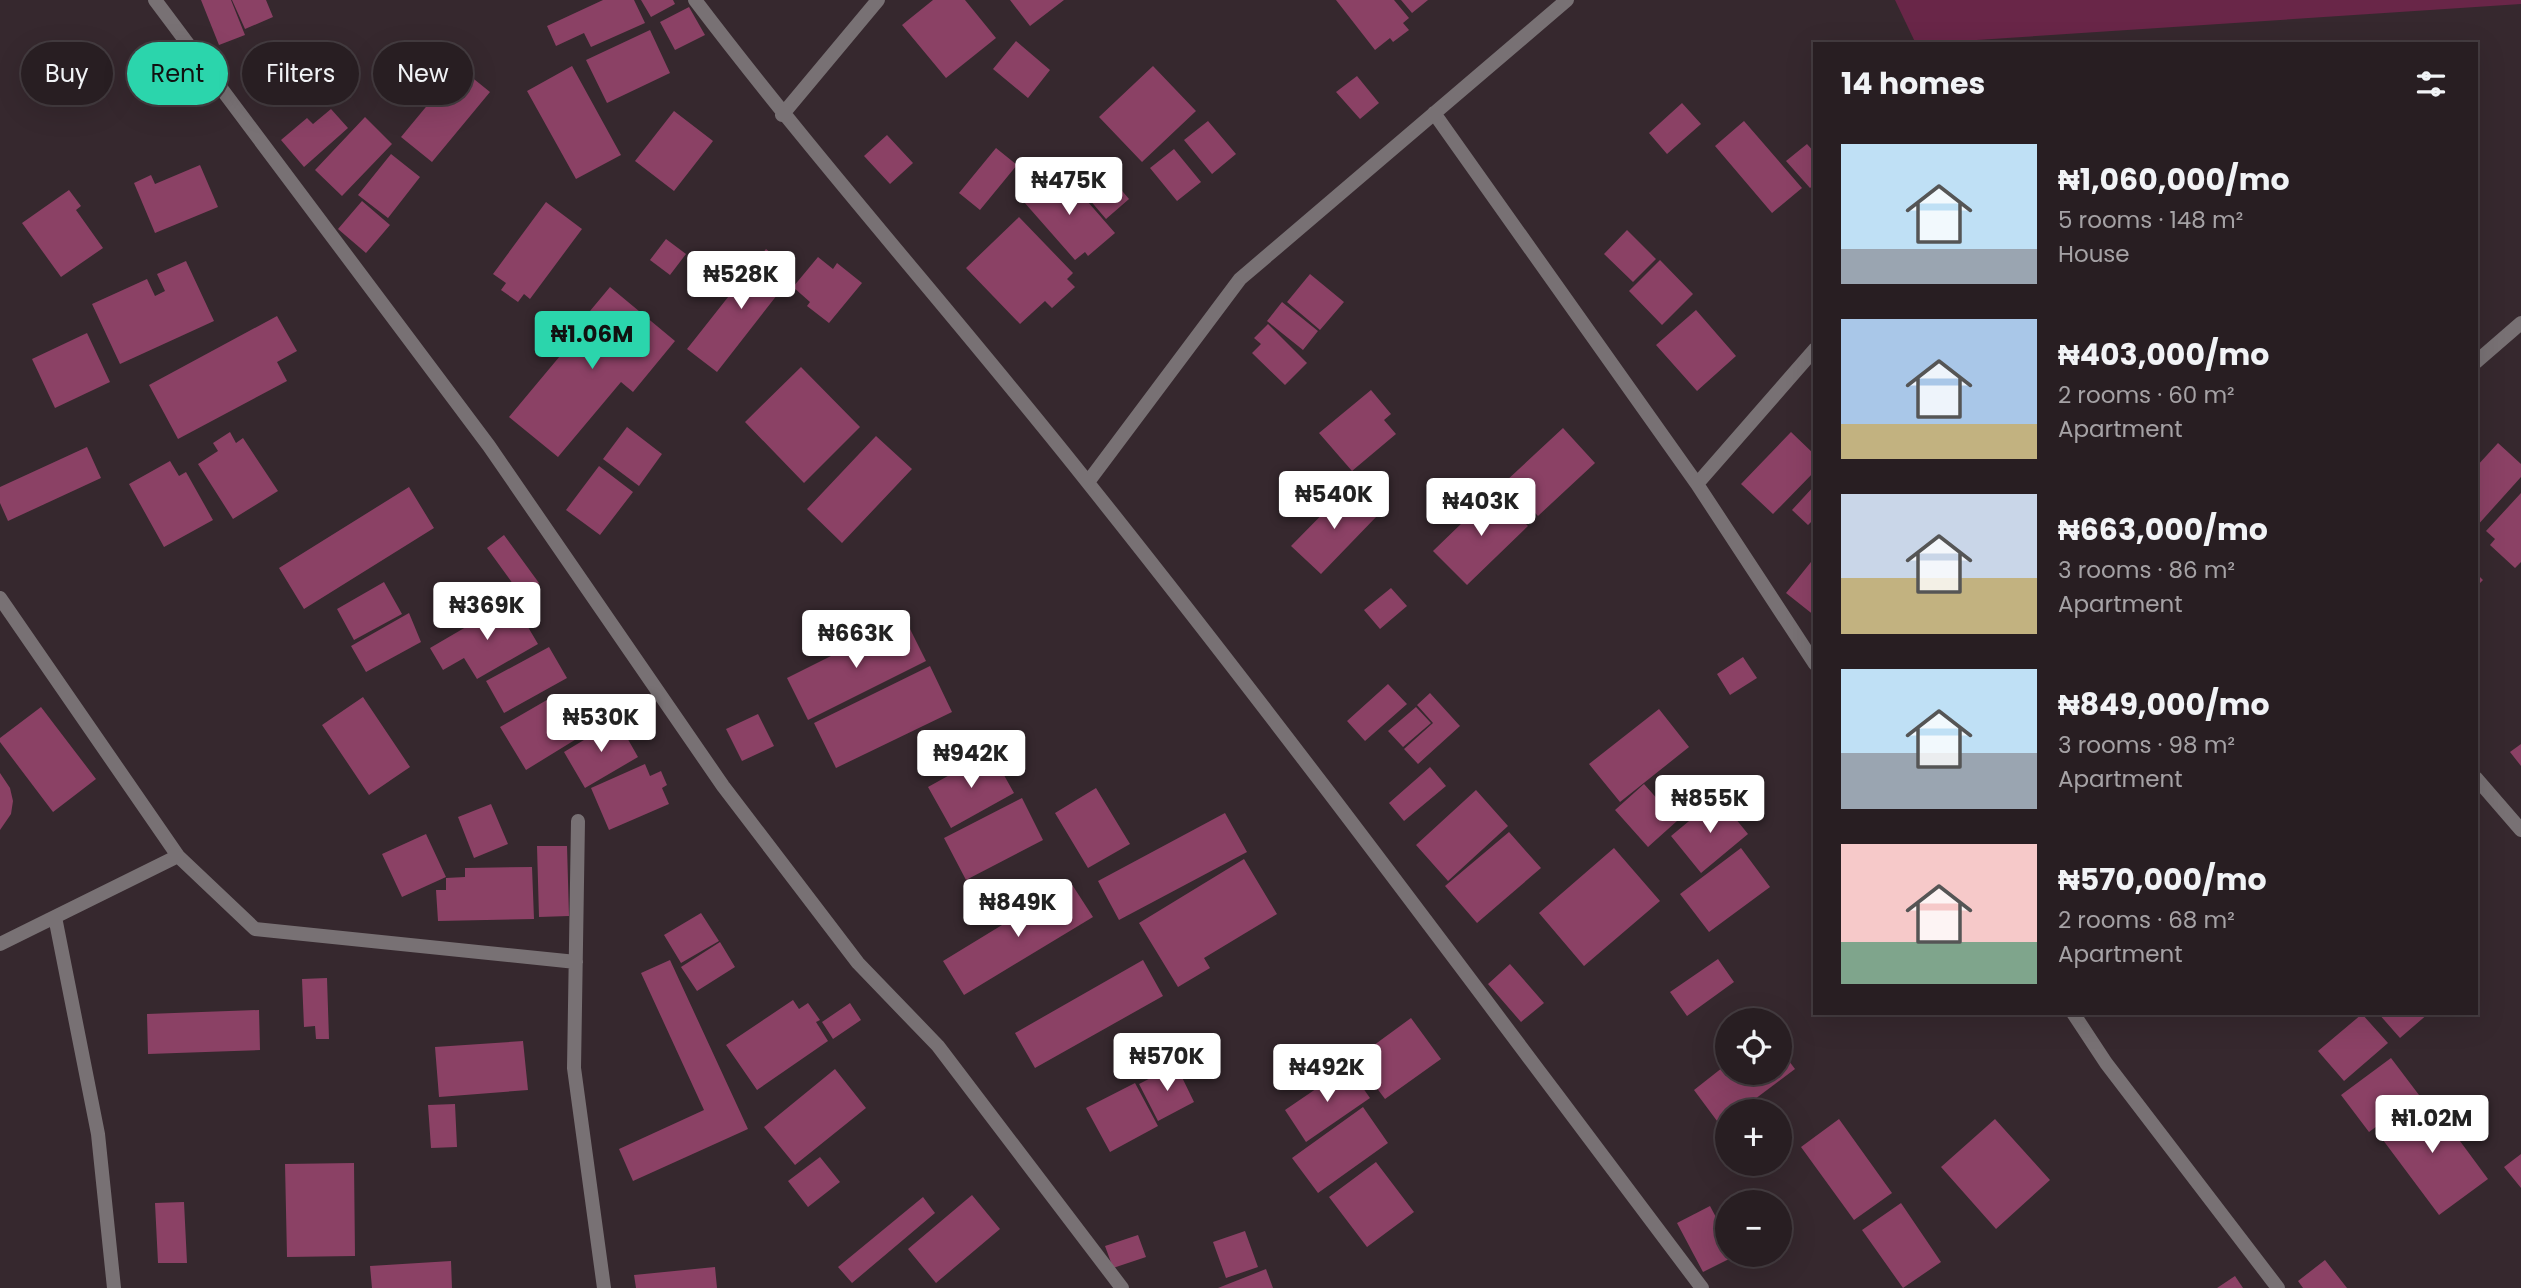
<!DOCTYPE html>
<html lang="en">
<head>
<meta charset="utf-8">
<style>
	body { margin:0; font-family:Poppins,sans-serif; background:#342b2f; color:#f1f3f6; height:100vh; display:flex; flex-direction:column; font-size:26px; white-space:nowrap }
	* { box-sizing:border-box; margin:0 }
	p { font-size:23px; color:#a5a2a5 }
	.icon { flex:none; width:38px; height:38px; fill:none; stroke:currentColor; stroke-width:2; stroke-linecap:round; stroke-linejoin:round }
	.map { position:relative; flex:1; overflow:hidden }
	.details { position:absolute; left:1813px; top:42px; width:665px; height:973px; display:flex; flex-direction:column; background:#281e22; border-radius:0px; box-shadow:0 7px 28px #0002,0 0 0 2px #443c40 }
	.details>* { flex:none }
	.top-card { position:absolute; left:21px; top:42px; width:665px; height:63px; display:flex; gap:14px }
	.controls { position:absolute; left:1715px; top:1008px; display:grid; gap:14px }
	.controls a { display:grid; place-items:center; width:77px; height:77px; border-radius:50%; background:#281e22; box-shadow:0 7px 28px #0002,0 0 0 2px #443c40; font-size:35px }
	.price { position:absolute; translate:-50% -60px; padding:0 16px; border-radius:7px; background:#fff; color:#222; font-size:23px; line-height:46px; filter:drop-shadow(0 2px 4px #0008) }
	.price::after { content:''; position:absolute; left:50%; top:42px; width:21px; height:16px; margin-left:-10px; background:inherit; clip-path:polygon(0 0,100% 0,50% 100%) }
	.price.on { background:#2bd5ac; color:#111 }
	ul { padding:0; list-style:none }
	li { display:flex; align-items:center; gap:21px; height:175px; padding:0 28px }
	li span { display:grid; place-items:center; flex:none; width:196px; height:140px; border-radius:0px; color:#555 }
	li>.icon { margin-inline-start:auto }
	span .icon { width:84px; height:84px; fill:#fffc; stroke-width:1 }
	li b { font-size:30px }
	h2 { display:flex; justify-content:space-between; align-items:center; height:84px; padding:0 28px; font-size:30px }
	.pill { padding:0 24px; border-radius:32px; background:#281e22; box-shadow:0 7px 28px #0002,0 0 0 2px #443c40; font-size:24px; line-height:63px }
	.pill.on { background:#2bd5ac; color:#111 }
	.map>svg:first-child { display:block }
</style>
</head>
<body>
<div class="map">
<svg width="2521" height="1288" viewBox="0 0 2521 1288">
	<rect width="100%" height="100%" fill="#36282e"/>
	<path fill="#692648" d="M1895,0h626v4l-605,40z"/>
	<path fill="#8b4165" d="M201,0h30l14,35 -26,10z
		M232,0h34l7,17 -28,12z
		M603,0h31l11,23 -54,24 -7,-14 -28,13 -9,-20z
		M641,0h32l2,4 -24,13z
		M933,0h32l31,38 -50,40 -44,-53z
		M1010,0h54l-34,26z
		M1336,0h58l15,18 -6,5 6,7 -16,12 -3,-4 -15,12z
		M1401,0h27l-16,13z
		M689,7l16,28 -30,15 -15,-28z
		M650,30l20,43 -63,30 -21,-43z
		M1016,41l34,29 -22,28 -35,-29z
		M572,66l49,89 -45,24 -49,-88z
		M1153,66l43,45 -54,51 -43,-45z
		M459,67l31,25 -58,70 -31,-25z
		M1357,76l22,27 -19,16 -24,-27z
		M1682,103l19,21 -34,30 -18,-21z
		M331,109l17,19 -44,39 -23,-27 26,-22 6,6z
		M674,111l39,30 -39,50 -39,-30z
		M365,117l27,27 -50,52 -27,-26z
		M1208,121l28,33 -24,20 -28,-34z
		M1744,121l58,67 -30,25 -57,-67z
		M887,135l26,28 -23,21 -26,-28z
		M1807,144l8,9v31l-5,4 -24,-27z
		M996,148l21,17 -37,45 -21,-17z
		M1174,149l27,33 -24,19 -27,-33z
		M391,154l29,23 -32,41 -30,-23z
		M200,165l18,42 -63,26 -21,-50 17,-8 4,9z
		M1100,165l29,34 -23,20 -29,-34z
		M1060,170l55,63 -27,23 -3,-4 -10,8 -51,-58z
		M69,190l12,16 -5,4 27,38 -42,29 -39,-54z
		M362,201l28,24 -24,28 -28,-24z
		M546,202l36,27 -52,70 -6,-5 -6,8 -17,-12 5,-7 -13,-9z
		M1019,217l54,56 -6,6 8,8 -23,21 -7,-7 -25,23 -54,-56z
		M1627,230l29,29 -23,23 -29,-28z
		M666,239l20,15 -16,21 -20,-15z
		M766,249l29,23 -78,100 -30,-23z
		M818,257l15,12 4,-6 25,20 -33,40 -22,-17 3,-4 -17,-15z
		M1660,260l33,34 -31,31 -33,-34z
		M186,261l28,60 -94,43 -28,-60 55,-25 8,17 10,-5 -8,-17z
		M1310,274l34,28 -24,28 -33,-28z
		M610,287l65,54 -42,51 -12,-10 -63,75 -49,-40 66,-79 -5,-3z
		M1282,302l36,29 -15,19 -36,-29z
		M1696,310l40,46 -39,35 -41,-46z
		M277,316l20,35 -20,11 10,19 -109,58 -29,-54z
		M1268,324l39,39 -22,22 -33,-32 9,-9 -7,-6z
		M87,333l23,49 -55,26 -23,-49z
		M801,367l59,60 -56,56 -59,-61z
		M1371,390l20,24 -7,6 12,14 -44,37 -33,-38z
		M627,427l35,27 -23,32 -36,-27z
		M1563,428l32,35 -57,53 -33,-34z
		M230,432l6,11 7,-5 35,53 -45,28 -35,-55 20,-13 -5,-8z
		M1791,432l24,23v16l-42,43 -32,-30z
		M876,436l36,33 -70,74 -35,-34z
		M2498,443l23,21v13l-45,50v-60z
		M87,447l14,31 -93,43 -8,-18v-16z
		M170,461l9,15 7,-4 27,48 -49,27 -35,-63z
		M599,466l34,26 -33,43 -34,-25z
		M1815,485v33l-7,7 -16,-15z
		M409,487l25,41 -130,81 -25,-41z
		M1348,488l29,28 -56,58 -30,-28z
		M1494,492l34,34 -61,59 -34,-34z
		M2521,493v69l-6,6 -25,-23 5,-6 -9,-8z
		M504,535l35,48 -18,12 -34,-47z
		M1815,557v59l-29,-23z
		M2476,573l7,7 -7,7z
		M384,582l18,32 -48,26 -17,-31z
		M1391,588l16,18 -27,23 -16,-19z
		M512,600l26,44 -61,35 -13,-21 -21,12 -13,-22z
		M409,613l12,29 -55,30 -15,-26z
		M905,619l21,42 -118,59 -21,-42z
		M549,647l18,31 -63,35 -18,-32z
		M1743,657l14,21 -27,17 -13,-21z
		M930,666l22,46 -116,56 -22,-45z
		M1388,684l19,20 -42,37 -18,-20z
		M1430,693l30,33 -42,38 -14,-15 29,-26 -16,-18z
		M363,697l47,70 -41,28 -47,-70z
		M552,697l26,41 -52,32 -26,-43z
		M41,707l55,72 -43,33 -53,-70v-4z
		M1416,707l15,16 -28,24 -15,-16z
		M1659,709l30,38 -69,55 -31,-38z
		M758,714l16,32 -32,15 -16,-32z
		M617,720l21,37 -53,31 -21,-36z
		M2521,744v22l-11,-14z
		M991,752l23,41 -63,35 -23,-41z
		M645,764l5,12 11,-5 6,14 -5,3 7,16 -60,26 -18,-42z
		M1430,767l16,19 -42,35 -15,-18z
		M0,773l10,15 3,13 -2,13 -11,16z
		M1644,784l33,37 -29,26 -33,-37z
		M1096,788l34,56 -42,24 -33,-55z
		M1476,790l32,36 -60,55 -32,-36z
		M1718,797l30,37 -47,39 -30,-37z
		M1022,798l21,42 -77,40 -22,-42z
		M491,804l17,40 -34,14 -16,-41z
		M1225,813l22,39 -128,68 -21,-39z
		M1509,832l32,36 -64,55 -32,-37z
		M426,834l20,43 -44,20 -20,-43z
		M537,846h30l2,70 -30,1z
		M1614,848l46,53 -76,65 -45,-53z
		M1741,848l29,39 -61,45 -29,-38z
		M1244,859l33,55 -73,44 6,10 -32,19 -39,-64z
		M532,867l2,52 -96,2 -2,-31h10v-12l19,-1v-9z
		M1071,883l22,34 -129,78 -21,-34z
		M701,913l18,28 -38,22 -17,-28z
		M720,942l15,25 -38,24 -16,-24z
		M1718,959l16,23 -47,34 -17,-24z
		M670,960l78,169 -115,52 -14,-32 85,-39 -63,-137z
		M1143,960l20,36 -128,72 -20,-35z
		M1510,964l34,39 -23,19 -33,-38z
		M327,978l2,61h-13l-1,-13 -11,1 -2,-48z
		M793,1000l6,9 9,-6 12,17 -4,2 12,19 -71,49 -31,-45z
		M850,1003l11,17 -28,19 -11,-17z
		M259,1010l1,40 -112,4 -1,-40z
		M2378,1013h51l-29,25z
		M2362,1014l26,29 -44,38 -26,-30z
		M1411,1018l30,41 -56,40 -30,-40z
		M523,1041l5,49 -89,7 -4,-50z
		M1780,1049l15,20 -56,42h-12v9l-7,5 -26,-35 33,-26v9h53z
		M2391,1058l28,37 -50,37 -28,-37z
		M1176,1065l18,37 -36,19 -19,-37z
		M1348,1067l22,31 -64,44 -21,-32z
		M835,1069l31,39 -71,57 -31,-38z
		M1135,1083l23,43 -48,26 -24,-44z
		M2426,1095l62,84 -49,36 -62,-83z
		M455,1104l2,43 -26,1 -3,-43z
		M1363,1107l25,36 -70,50 -26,-35z
		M1839,1119l53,74 -38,27 -53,-73z
		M1995,1119l55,61 -54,49 -55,-62z
		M2521,1154v34l-17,-21z
		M820,1157l20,25 -32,25 -20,-26z
		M1376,1162l38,50 -47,35 -38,-50z
		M354,1163l1,93 -68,1 -2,-93z
		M972,1195l28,34 -64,54 -28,-34z
		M923,1197l12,16 -83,70 -14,-16z
		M184,1202l3,61h-29l-3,-60z
		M1901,1203l40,59 -38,26 -41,-58z
		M1710,1206l17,32v17h10l-34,17 -26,-49z
		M1245,1231l13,36 -32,11 -13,-36z
		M1138,1235l8,22 -33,11 -8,-22z
		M2325,1260l22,28h-44l-5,-7z
		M451,1261l1,27h-80l-2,-22z
		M715,1267l2,21h-81l-2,-13z
		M1266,1269l7,19h-55z
		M2235,1276l8,12h-26z"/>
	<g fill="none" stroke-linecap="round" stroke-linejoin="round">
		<path stroke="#787174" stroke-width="14" d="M155,0l334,446 234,340 135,177 80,83 184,242
			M695,0c126,166 265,321 394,484 210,263 410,535 613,804
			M1434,113l263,371 118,180
			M782,115l96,-115
			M2476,362l45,-39
			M1088,482l152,-203 327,-279
			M1697,484l118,-135
			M0,598l178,258
			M2476,778l45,52
			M578,821l-4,247 30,220
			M55,917l43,217 16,154
			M0,944l178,-88 77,73 321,33
			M2073,1013l33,50 172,225"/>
	</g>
</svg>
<div class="controls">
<a><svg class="icon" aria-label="locate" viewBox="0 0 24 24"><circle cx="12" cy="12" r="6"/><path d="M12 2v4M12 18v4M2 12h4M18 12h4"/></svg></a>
<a>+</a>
<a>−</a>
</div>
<b class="price" style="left:1069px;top:217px">₦475K</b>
<b class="price" style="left:741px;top:311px">₦528K</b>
<b class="price on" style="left:592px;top:371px">₦1.06M</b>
<b class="price" style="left:1334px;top:531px">₦540K</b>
<b class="price" style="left:1481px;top:538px">₦403K</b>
<b class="price" style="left:487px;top:642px">₦369K</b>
<b class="price" style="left:856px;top:670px">₦663K</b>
<b class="price" style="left:601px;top:754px">₦530K</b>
<b class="price" style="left:971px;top:790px">₦942K</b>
<b class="price" style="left:1710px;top:835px">₦855K</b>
<b class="price" style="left:1018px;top:939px">₦849K</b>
<b class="price" style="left:1167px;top:1093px">₦570K</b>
<b class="price" style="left:1327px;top:1104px">₦492K</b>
<b class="price" style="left:2432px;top:1155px">₦1.02M</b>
<div class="top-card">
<a class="pill">Buy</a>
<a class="pill on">Rent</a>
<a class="pill">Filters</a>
<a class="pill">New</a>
</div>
<section class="details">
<h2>14 homes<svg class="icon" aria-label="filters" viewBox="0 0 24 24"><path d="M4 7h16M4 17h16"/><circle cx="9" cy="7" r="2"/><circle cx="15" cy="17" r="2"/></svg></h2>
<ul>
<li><span style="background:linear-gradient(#bfe0f5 75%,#9aa5b1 0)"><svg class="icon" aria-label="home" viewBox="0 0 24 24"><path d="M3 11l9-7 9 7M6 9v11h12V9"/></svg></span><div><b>₦1,060,000/mo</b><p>5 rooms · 148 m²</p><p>House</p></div></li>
<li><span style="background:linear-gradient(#a9c7e8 75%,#c2b280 0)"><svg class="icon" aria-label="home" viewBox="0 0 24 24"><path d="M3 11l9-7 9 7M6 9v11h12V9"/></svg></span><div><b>₦403,000/mo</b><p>2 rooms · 60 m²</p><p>Apartment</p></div></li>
<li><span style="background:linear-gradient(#c9d6e8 60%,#c2b280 0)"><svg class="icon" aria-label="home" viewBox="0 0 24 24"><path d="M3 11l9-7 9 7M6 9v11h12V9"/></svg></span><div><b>₦663,000/mo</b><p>3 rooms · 86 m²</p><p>Apartment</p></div></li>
<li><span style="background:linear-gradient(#bfe0f5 60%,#9aa5b1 0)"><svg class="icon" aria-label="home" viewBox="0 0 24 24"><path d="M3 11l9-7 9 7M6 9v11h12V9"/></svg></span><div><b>₦849,000/mo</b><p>3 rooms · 98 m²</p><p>Apartment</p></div></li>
<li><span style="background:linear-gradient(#f6c9c9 70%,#7fa58c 0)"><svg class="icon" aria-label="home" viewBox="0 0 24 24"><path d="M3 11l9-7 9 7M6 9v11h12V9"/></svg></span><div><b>₦570,000/mo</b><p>2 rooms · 68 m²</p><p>Apartment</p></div></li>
</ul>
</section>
</div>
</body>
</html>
